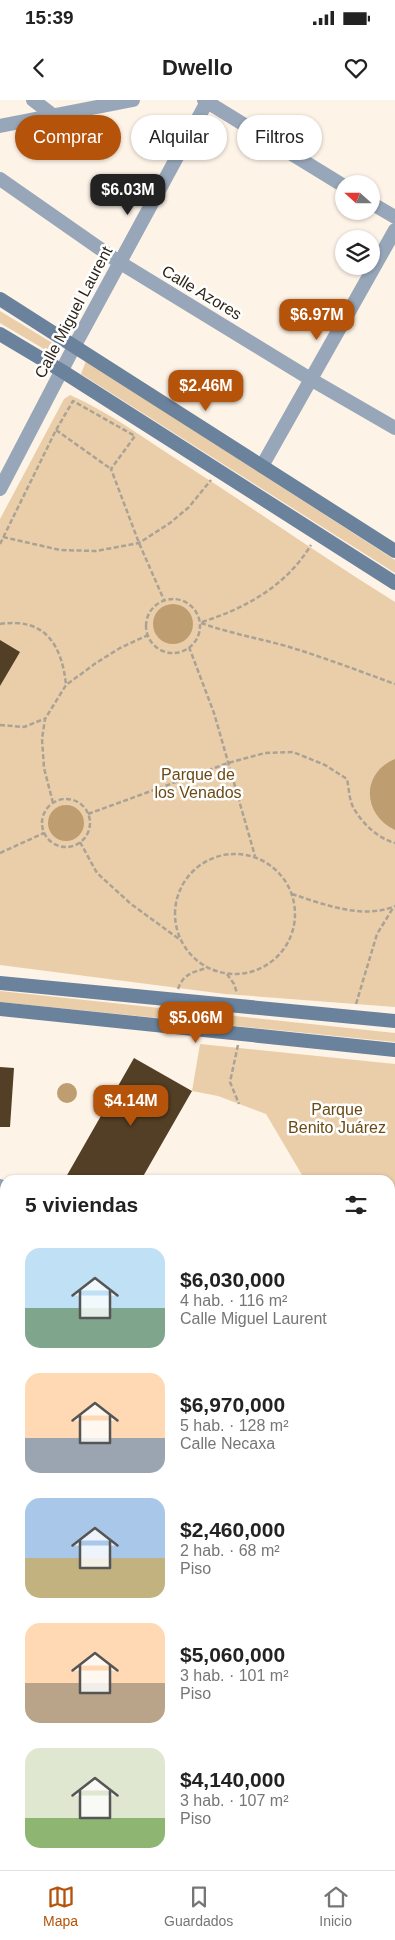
<!DOCTYPE html>
<html lang="es">
<head>
<meta charset="utf-8">
<style>
	body { margin:0; font-family:Helvetica,sans-serif; background:#f6f6f6; color:#222; height:100vh; display:flex; flex-direction:column; font-size:19px; white-space:nowrap }
	* { box-sizing:border-box; margin:0 }
	p { font-size:16px; color:#767676 }
	.icon { flex:none; width:28px; height:28px; fill:none; stroke:currentColor; stroke-width:2; stroke-linecap:round; stroke-linejoin:round }
	.map { position:relative; flex:1; overflow:hidden }
	.side { position:absolute; left:0px; top:1075px; width:395px; height:695px; display:flex; flex-direction:column; background:#fff; border-radius:15px 15px 0 0; box-shadow:0 1px 4px #0004 }
	.side>* { flex:none }
	.guide { position:absolute; left:15px; top:15px; width:365px; height:45px; display:flex; gap:10px }
	.needle { width:32px; rotate:291deg }
	.fabs { position:absolute; left:335px; top:75px; display:grid; gap:10px }
	.fabs a { display:grid; place-items:center; width:45px; height:45px; border-radius:50%; background:#fff; box-shadow:0 1px 4px #0004; font-size:25px }
	.price { position:absolute; translate:-50% -42px; padding:0 11px; border-radius:10px; background:#b45309; color:#fff; font-size:16px; line-height:32px; filter:drop-shadow(0 1px 2px #0008) }
	.price::after { content:''; position:absolute; left:50%; top:30px; width:15px; height:11px; margin-left:-8px; background:inherit; clip-path:polygon(0 0,100% 0,50% 100%) }
	.price.active { background:#222; color:#fff }
	ul { padding:0; list-style:none }
	li { display:flex; align-items:center; gap:15px; height:125px; padding:0 25px }
	li span { display:grid; place-items:center; flex:none; width:140px; height:100px; border-radius:15px; color:#555 }
	li>.icon { margin-inline-start:auto }
	span .icon { width:60px; height:60px; fill:#fffc; stroke-width:1 }
	li b { font-size:21px }
	h2 { display:flex; justify-content:space-between; align-items:center; height:60px; padding:0 25px; font-size:21px }
	.tag { padding:0 18px; border-radius:22px; background:#fff; box-shadow:0 1px 4px #0004; font-size:18px; line-height:45px }
	.tag.active { background:#b45309; color:#fff }
	.status { display:flex; justify-content:space-between; align-items:center; height:35px; padding:0 25px; background:#fff; direction:ltr }
	.status svg { height:14px; fill:currentColor }
	header { display:flex; justify-content:space-between; align-items:center; height:65px; padding:0 25px; background:#fff; font-size:22px; font-weight:700 }
	.dock { display:flex; justify-content:space-around; align-items:center; height:70px; border-top:1px solid #e0e0e0; background:#fff; font-size:14px; color:#767676 }
	.dock a { display:grid; justify-items:center; gap:2px }
	.dock .active { color:#b45309 }
	.map>svg:first-child { display:block }
</style>
</head>
<body>
<div class="status"><b>15:39</b><svg viewBox="0 0 49 12"><path d="M0 12V9h3v3zM5 12V6h3v6zM10 12V3h3v9zM15 12V0h3v12zM26 1h20v11H26zM47 4h2v5h-2z"/></svg></div>
<header><svg class="icon" aria-label="back" viewBox="0 0 24 24"><path d="M15 5l-7 7 7 7"/></svg>Dwello<svg class="icon" aria-label="heart" viewBox="0 0 24 24"><path d="M12 20l-8-8c-3-5 5-10 8-4 3-6 11-1 8 4z"/></svg></header>
<div class="map">
<svg width="395" height="1770" viewBox="0 0 395 1770">
	<rect width="100%" height="100%" fill="#fdf3e7"/>
	<path fill="#eacea9" d="M0,211l59,36 -5,8 -54,-32z
		M86,261l309,199v13l-314,-199z
		M70,295c39,17 75,44 111,67 72,46 142,95 214,140v405l-170,-13 -225,-29v-446l64,-120z
		M0,891l395,42v9l-395,-40z
		M200,944l195,20v188l-5,-1v-71h-85l-39,-66 -48,-18 -26,-5z
		M5,1282v393l-5,-3v-389z"/>
	<path fill="#be9d71" d="M153 524a20 20 0 1 1 40 0a20 20 0 1 1-40 0Z
		M395,659v71c-33,-16 -34,-57 0,-71z
		M48 723a18 18 0 1 1 36 0a18 18 0 1 1-36 0Z
		M57 993a10 10 0 1 1 20 0a10 10 0 1 1-20 0Z"/>
	<path fill="#523f25" d="M0,540l20,12 -20,34z
		M134,958l58,33 -51,89h-69l-6,-3z
		M0,967l14,1 -4,59h-10z
		M390,1096l5,2v23l-5,-2z
		M395,1379v21l-5,-3v-11z
		M395,1461v26l-5,6v-26z
		M0,1673l5,3v18l-5,-3z
		M390,1698l5,4v17l-5,-4z
		M0,1724l5,3v38h33l-3,5h-35z
		M224,1765h67l-3,5h-68z"/>
	<g fill="none" stroke-linecap="round" stroke-linejoin="round">
		<path stroke="#aba296" stroke-width="2.5" stroke-dasharray="5 2.5" stroke-linecap="butt" d="M56,330l55,39
			M3,437l57,13 36,1 43,-8 31,-20 19,-16 22,-27
			M0,444l56,-114 17,-29 62,35 -24,33 28,74 25,57
			M146 526a27 27 0 1 1 54 0a27 27 0 1 1-54 0Z
			M202,522c44,-14 84,-36 109,-77
			M201,523c28,10 56,15 85,23 37,11 73,25 109,38
			M0,524c45,-7 62,21 66,61
			M189,547l25,66 41,143
			M0,625l24,2 20,-8
			M42 723a24 24 0 1 1 48 0a24 24 0 1 1-48 0Z
			M53,703l-9,-35 -2,-29 3,-20 21,-34 30,-22 24,-15 28,-13
			M88,714l140,-51 37,-10 28,-1 32,13 22,14c2,9 2,20 6,28 9,16 24,31 42,36
			M80,742l17,31 34,31 48,35
			M0,753l44,-20
			M175 814a60 60 0 1 1 120 0a60 60 0 1 1-120 0Z
			M292,794c31,10 71,26 103,12
			M227,874l7,10 3,9
			M178,889c5,-15 15,-17 29,-21
			M356,904l21,-70 16,-26
			M238,945l-8,37 9,22"/>
		<path stroke="#97a7b9" stroke-width="7" d="M390,1255l5,3
			M390,1297l5,3
			M390,1321l5,-3
			M0,1689l5,3
			M122,1765l8,5"/>
		<path stroke="#97a7b9" stroke-width="14" d="M33,0l21,16
			M204,0l140,86
			M0,26l133,-26
			M0,79l119,83 193,118 83,48
			M371,103l24,14
			M262,366l133,-236
			M0,389l75,-144 133,-245
			M0,1086l5,3
			M390,1337l5,3
			M390,1538l5,3
			M390,1734l5,3
			M297,1770l4,-5"/>
		<path stroke="#6a829c" stroke-width="14" d="M0,199l395,252
			M0,234l62,37 333,212
			M0,883l395,38
			M0,909l395,41"/>
		<path stroke="#4a6786" stroke-width="14" d="M390,1220l5,-8
			M0,1669l5,3
			M0,1703l5,3
			M94,1765l7,5
			M144,1765l7,5
			M71,1770l2,-5"/>
	</g>
	<g text-anchor="middle" stroke-width="5" stroke-linejoin="round" paint-order="stroke">
		<g font-size="16" fill="#2d2519" stroke="#fff">
			<text transform="translate(202 192) rotate(31)" y="6">Calle Azores</text>
			<text transform="translate(73 212) rotate(-62)" y="6">Calle Miguel Laurent</text>
		</g>
		<g font-size="16" fill="#6c4a15" stroke="#fff">
			<text x="198" y="680">Parque de<tspan x="198" dy="18">los Venados</tspan></text>
			<text x="337" y="1015">Parque<tspan x="337" dy="18">Benito Juárez</tspan></text>
		</g>
	</g>
</svg>
<div class="fabs">
<a><svg class="needle" viewBox="-14 -14 28 28"><path d="M0-13l5 13h-10z" fill="#e53935"/><path d="M0 13l5-13h-10z" fill="#767676"/></svg></a>
<a><svg class="icon" aria-label="layers" viewBox="0 0 24 24"><path d="M12 4l9 5-9 5-9-5zM3 14l9 5 9-5"/></svg></a>
</div>
<b class="price active" style="left:128px;top:116px">$6.03M</b>
<b class="price" style="left:317px;top:241px">$6.97M</b>
<b class="price" style="left:206px;top:312px">$2.46M</b>
<b class="price" style="left:196px;top:944px">$5.06M</b>
<b class="price" style="left:131px;top:1027px">$4.14M</b>
<div class="guide">
<a class="tag active">Comprar</a>
<a class="tag">Alquilar</a>
<a class="tag">Filtros</a>
</div>
<section class="side">
<h2>5 viviendas<svg class="icon" aria-label="filters" viewBox="0 0 24 24"><path d="M4 7h16M4 17h16"/><circle cx="9" cy="7" r="2"/><circle cx="15" cy="17" r="2"/></svg></h2>
<ul>
<li><span style="background:linear-gradient(#bfe0f5 60%,#7fa58c 0)"><svg class="icon" aria-label="home" viewBox="0 0 24 24"><path d="M3 11l9-7 9 7M6 9v11h12V9"/></svg></span><div><b>$6,030,000</b><p>4 hab. · 116 m²</p><p>Calle Miguel Laurent</p></div></li>
<li><span style="background:linear-gradient(#ffd9b3 65%,#9aa5b1 0)"><svg class="icon" aria-label="home" viewBox="0 0 24 24"><path d="M3 11l9-7 9 7M6 9v11h12V9"/></svg></span><div><b>$6,970,000</b><p>5 hab. · 128 m²</p><p>Calle Necaxa</p></div></li>
<li><span style="background:linear-gradient(#a9c7e8 60%,#c2b280 0)"><svg class="icon" aria-label="home" viewBox="0 0 24 24"><path d="M3 11l9-7 9 7M6 9v11h12V9"/></svg></span><div><b>$2,460,000</b><p>2 hab. · 68 m²</p><p>Piso</p></div></li>
<li><span style="background:linear-gradient(#ffd9b3 60%,#b9a48a 0)"><svg class="icon" aria-label="home" viewBox="0 0 24 24"><path d="M3 11l9-7 9 7M6 9v11h12V9"/></svg></span><div><b>$5,060,000</b><p>3 hab. · 101 m²</p><p>Piso</p></div></li>
<li><span style="background:linear-gradient(#dfe7d0 70%,#8fb573 0)"><svg class="icon" aria-label="home" viewBox="0 0 24 24"><path d="M3 11l9-7 9 7M6 9v11h12V9"/></svg></span><div><b>$4,140,000</b><p>3 hab. · 107 m²</p><p>Piso</p></div></li>
</ul>
</section>
</div>
<nav class="dock">
<a class="active"><svg class="icon" aria-label="map" viewBox="0 0 24 24"><path d="M3 6l6-2 6 2 6-2v14l-6 2-6-2-6 2zM9 4v14M15 6v14"/></svg>Mapa</a>
<a><svg class="icon" aria-label="saved" viewBox="0 0 24 24"><path d="M7 4h10v16l-5-4-5 4z"/></svg>Guardados</a>
<a><svg class="icon" aria-label="home" viewBox="0 0 24 24"><path d="M3 11l9-7 9 7M6 9v11h12V9"/></svg>Inicio</a>
</nav>
</body>
</html>
